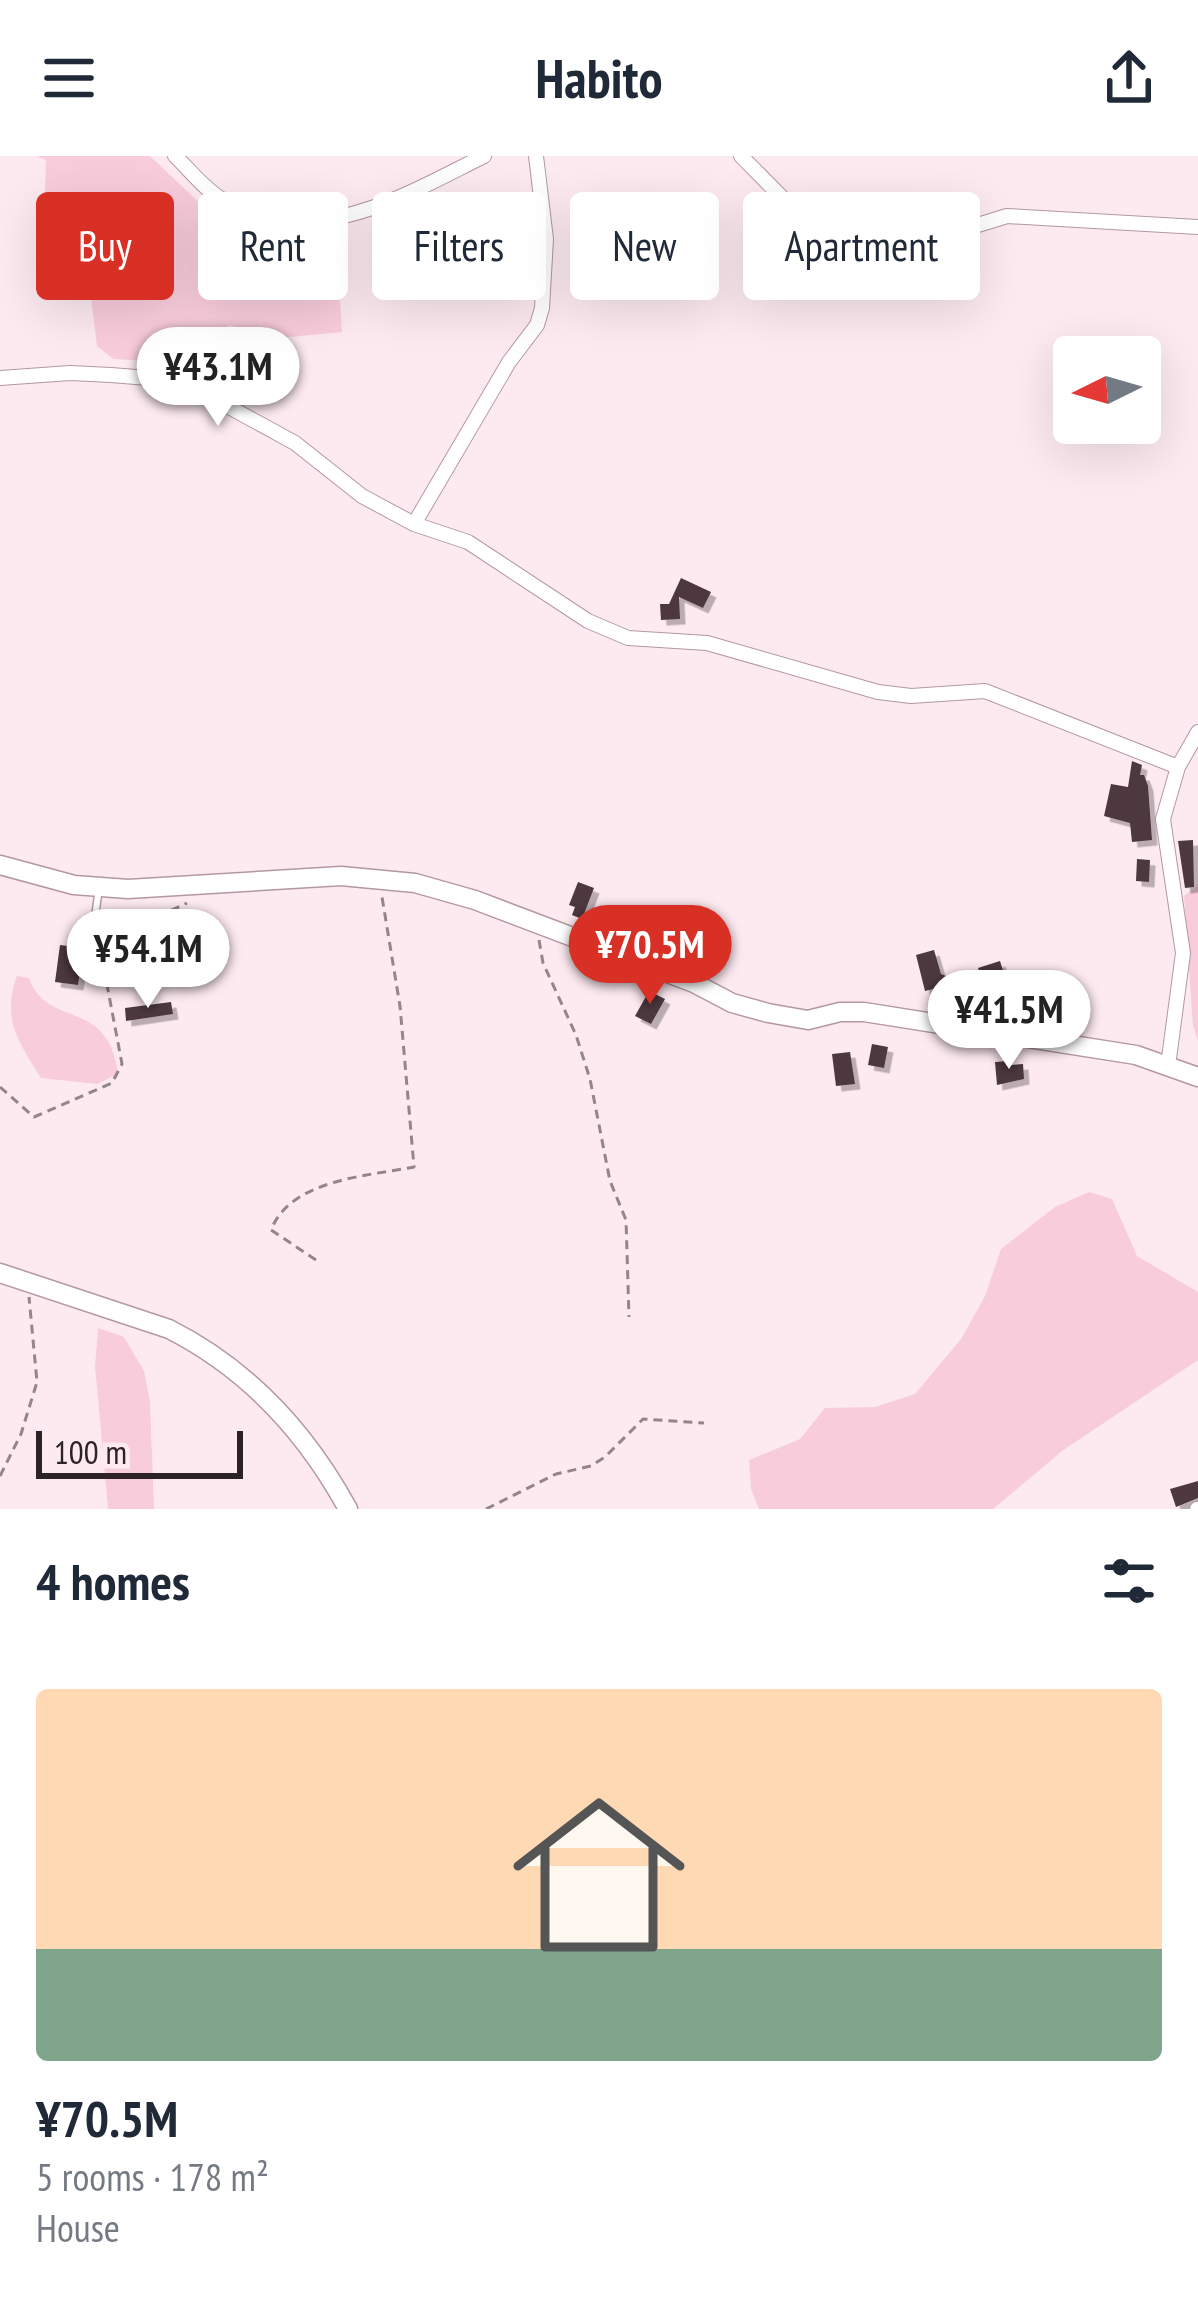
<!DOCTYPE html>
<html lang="en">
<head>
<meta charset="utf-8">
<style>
	body { margin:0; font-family:"PT Sans Narrow",sans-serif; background:#f2f2f3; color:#1f2937; height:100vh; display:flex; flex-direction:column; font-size:45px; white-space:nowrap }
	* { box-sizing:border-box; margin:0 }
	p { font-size:39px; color:#747a83 }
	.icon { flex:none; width:66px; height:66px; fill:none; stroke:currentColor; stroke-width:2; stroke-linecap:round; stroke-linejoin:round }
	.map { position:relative; height:1353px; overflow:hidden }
	.side { display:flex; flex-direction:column; background:#fff; flex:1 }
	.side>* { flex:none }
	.top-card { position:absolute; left:36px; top:36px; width:1128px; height:108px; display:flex; gap:24px }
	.needle { width:78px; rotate:265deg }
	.controls { position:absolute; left:1053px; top:180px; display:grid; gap:24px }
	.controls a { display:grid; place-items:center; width:108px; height:108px; border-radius:12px; background:#fff; box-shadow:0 12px 48px #0002; font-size:60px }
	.scale { position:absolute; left:36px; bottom:30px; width:207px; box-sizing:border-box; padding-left:12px; border:6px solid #2d2226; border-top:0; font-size:33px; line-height:42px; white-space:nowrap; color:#2d2226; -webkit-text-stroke:9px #fdeaf1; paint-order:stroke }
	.price { position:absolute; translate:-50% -102px; padding:0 27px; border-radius:42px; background:#fff; color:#222; font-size:39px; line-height:78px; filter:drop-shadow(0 3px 6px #0008) }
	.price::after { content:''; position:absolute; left:50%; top:72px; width:36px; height:27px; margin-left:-18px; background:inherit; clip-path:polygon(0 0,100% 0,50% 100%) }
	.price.on { background:#d93025; color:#fff }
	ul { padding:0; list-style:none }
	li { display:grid; align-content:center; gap:24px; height:636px; padding:0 36px }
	li span { display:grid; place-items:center; height:372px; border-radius:12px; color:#555 }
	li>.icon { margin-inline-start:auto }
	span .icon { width:216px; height:216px; fill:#fffc; stroke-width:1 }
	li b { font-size:51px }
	h2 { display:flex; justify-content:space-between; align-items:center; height:144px; padding:0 36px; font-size:51px }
	.pill { padding:0 42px; border-radius:12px; background:#fff; box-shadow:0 12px 48px #0002; font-size:42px; line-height:108px }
	.pill.on { background:#d93025; color:#fff }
	header { display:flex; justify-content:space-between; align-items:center; height:156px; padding:0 36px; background:#fff; font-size:54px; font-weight:700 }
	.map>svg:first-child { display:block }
</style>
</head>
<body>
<header><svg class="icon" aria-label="menu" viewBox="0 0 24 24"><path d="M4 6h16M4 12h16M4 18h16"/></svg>Habito<svg class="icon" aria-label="share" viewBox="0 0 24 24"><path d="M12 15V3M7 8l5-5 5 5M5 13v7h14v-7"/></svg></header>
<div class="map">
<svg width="1198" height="1353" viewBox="0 0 1198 1353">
	<defs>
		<filter id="shadow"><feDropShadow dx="5.5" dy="5.5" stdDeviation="0" flood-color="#0004"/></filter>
	</defs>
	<rect width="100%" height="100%" fill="#fdeaf1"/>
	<path fill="#f9ccdc" d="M36,0h114l111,105 43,18 34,-11 4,64 -62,6 -51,-13 -51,38 -65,-4 -16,-13 -9,-74 -39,-33 -5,-15 2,-64z
		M1198,729v156l-5,-15 -9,-130z
		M17,820l12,2c18,52 79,18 89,96l-21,10 -56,-6c-22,-35 -40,-59 -24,-102z
		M1089,1036l23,7 25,57 61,36v68l-136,91 -69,58h-234l-8,-20 -2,-29 51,-21 25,-31 50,-1 40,-13 46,-55 24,-43 16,-47 54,-42z
		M98,1172l26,9 20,34 6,30 4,108h-46l-13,-143z"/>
	<path fill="#4e373f" filter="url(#shadow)" d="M681,422l30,14 -8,16 -24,-11 1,22 -19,1 -1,-16h9z
		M1132,605l10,4 -2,10h4l4,11 4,54 -20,2 -2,-19 -26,-7 7,-32 17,3z
		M1193,684l1,47 -9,1 -7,-47z
		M1137,703l13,1 -1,22 -13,-1z
		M578,726l16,6 -12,31 -10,-4 3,-8 -6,-2z
		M60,789l23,3 -5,37 -23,-3z
		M934,794l7,24 42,17 -6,16 -29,-12 5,-11 -28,7 -9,-36z
		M1000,805l15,47 -21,7 -16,-47z
		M649,835l16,8 -14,25 -16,-8z
		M171,846l2,12 -47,7 -1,-13z
		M872,888l16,3 -4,21 -16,-3z
		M850,896l5,32 -19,2 -4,-32z
		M1010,905v4l13,-1 1,15 -27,6 -2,-23z
		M1198,1325v17l-22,9 -6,-18z"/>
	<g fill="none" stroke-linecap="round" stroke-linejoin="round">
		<g stroke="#b497a1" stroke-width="9">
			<path id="lane" d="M88,811l11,-79"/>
		</g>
		<g stroke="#b497a1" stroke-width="16">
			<path id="street" d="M175,0c15,14 30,34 48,44 89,53 180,-4 261,-44
				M741,0l87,88 43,14 136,-42 191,11
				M0,222l70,-5 41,2 37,3 52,13 95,52 67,53 52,28 54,18 120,79 40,17 79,5 171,49 33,4 74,-5 193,76
				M414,368l95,-162 28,-37 5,-17 4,-69 -10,-83
				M1168,910l15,-113 -20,-134 15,-52 20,-35
				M1197,1353h1"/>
		</g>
		<g stroke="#b497a1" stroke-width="21">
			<path id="secondary" d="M0,709l74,20 54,4 213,-13 74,7 60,17 219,83 38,20 36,10 40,7 32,-8h24l272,43 62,22
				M0,1117l169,56c79,40 137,103 179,180"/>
		</g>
		<path stroke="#93858a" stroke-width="3" stroke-dasharray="9 6" stroke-linecap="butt" d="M539,784l4,23 33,72 14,44 20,102 16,39 3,97
			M103,786l84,-39
			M0,931l34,30 78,-34 10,-19 -21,-111
			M316,1104l-45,-30c20,-51 97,-54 143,-63l-14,-161 -18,-109
			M0,1320l21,-42 16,-52 -8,-85
			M486,1353l70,-35 35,-8 14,-9 38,-38 61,4"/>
		<use href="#lane" stroke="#fff" stroke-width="6"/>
		<use href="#street" stroke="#fff" stroke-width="14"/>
		<use href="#secondary" stroke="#fff" stroke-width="18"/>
	</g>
</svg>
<div class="controls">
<a><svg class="needle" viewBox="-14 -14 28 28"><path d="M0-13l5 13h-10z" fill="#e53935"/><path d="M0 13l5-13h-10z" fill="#747a83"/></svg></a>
</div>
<div class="scale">100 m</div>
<b class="price" style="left:218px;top:273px">¥43.1M</b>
<b class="price on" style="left:650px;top:851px">¥70.5M</b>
<b class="price" style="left:148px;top:855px">¥54.1M</b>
<b class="price" style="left:1009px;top:916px">¥41.5M</b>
<div class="top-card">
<a class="pill on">Buy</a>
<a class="pill">Rent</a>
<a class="pill">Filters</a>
<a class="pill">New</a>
<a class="pill">Apartment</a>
</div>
</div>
<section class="side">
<h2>4 homes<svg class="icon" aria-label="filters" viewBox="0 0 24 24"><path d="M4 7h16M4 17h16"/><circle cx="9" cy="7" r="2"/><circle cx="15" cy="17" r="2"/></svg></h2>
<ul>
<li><span style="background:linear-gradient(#ffd9b3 70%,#7fa58c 0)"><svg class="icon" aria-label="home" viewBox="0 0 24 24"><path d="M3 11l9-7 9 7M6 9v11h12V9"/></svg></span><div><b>¥70.5M</b><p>5 rooms · 178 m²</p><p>House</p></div></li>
</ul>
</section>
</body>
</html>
